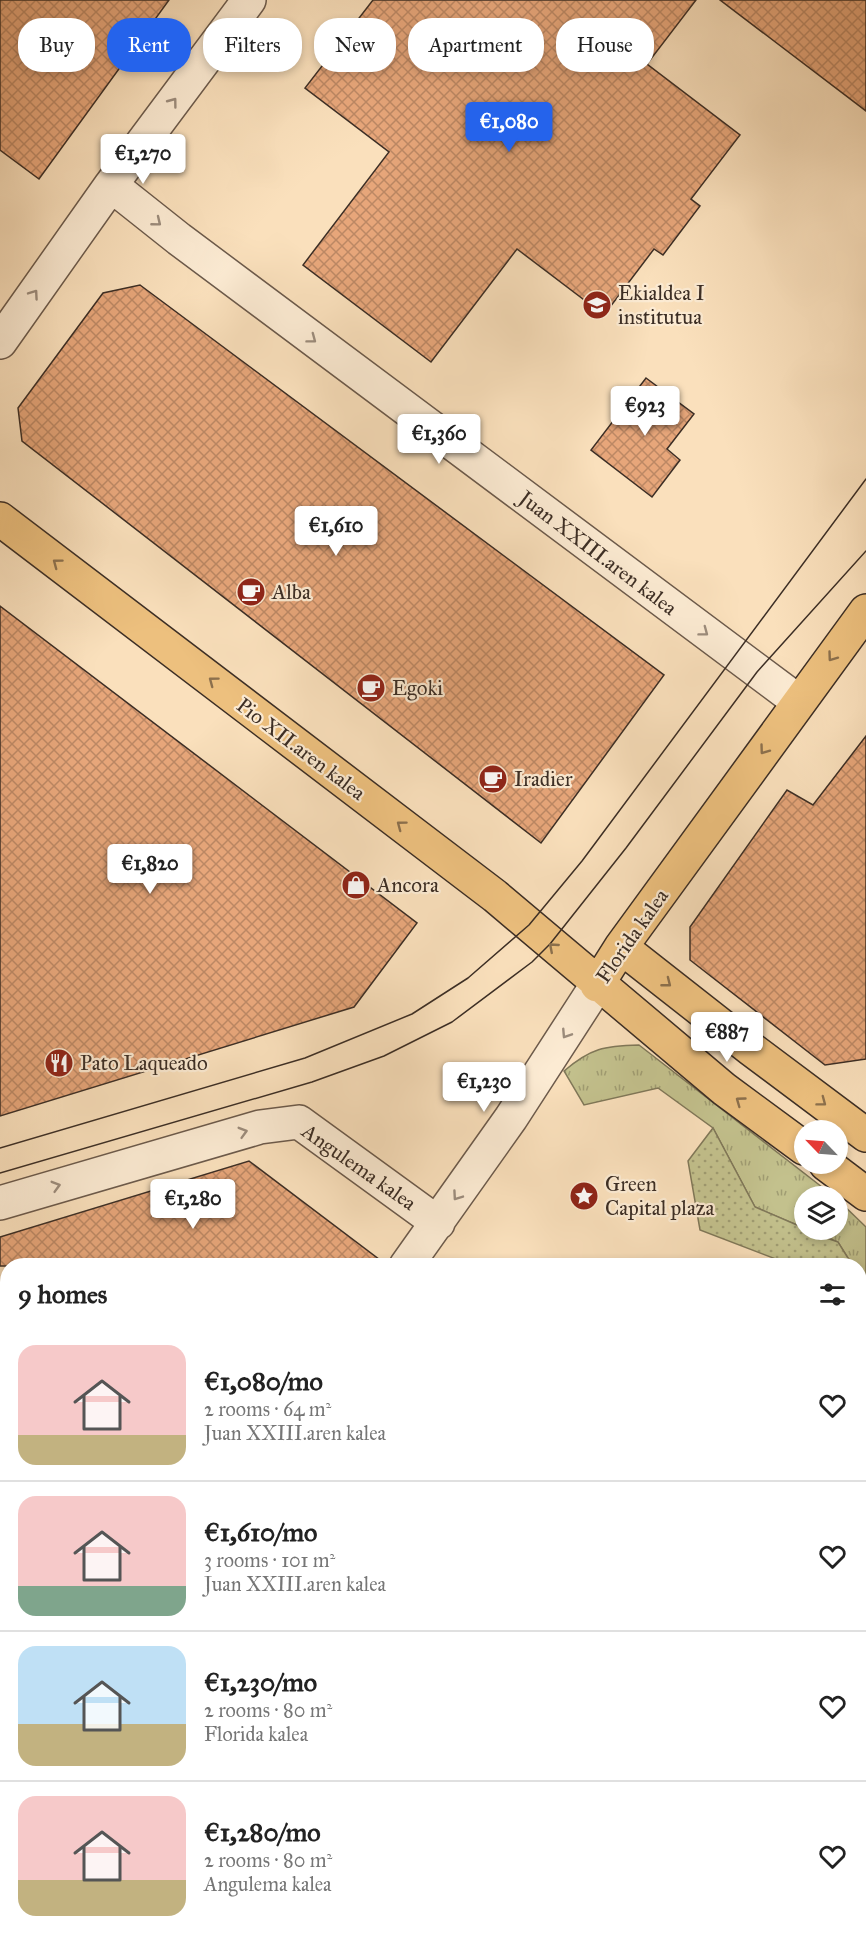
<!DOCTYPE html>
<html lang="en">
<head>
<meta charset="utf-8">
<style>
	body { margin:0; font-family:"IM FELL Great Primer",serif; background:#f6f6f6; color:#222; height:100vh; display:flex; flex-direction:column; font-size:22px; white-space:nowrap }
	* { box-sizing:border-box; margin:0 }
	p { font-size:20px; color:#767676 }
	.icon { flex:none; width:33px; height:33px; fill:none; stroke:currentColor; stroke-width:2; stroke-linecap:round; stroke-linejoin:round }
	.map { position:relative; flex:1; overflow:hidden }
	.drawer { position:absolute; left:0px; top:1258px; width:867px; height:686px; display:flex; flex-direction:column; background:#fff; border-radius:24px 24px 0 0; box-shadow:0 3px 9px #0003 }
	.drawer>* { flex:none }
	.guide { position:absolute; left:18px; top:18px; width:831px; height:54px; display:flex; gap:12px }
	.needle { width:39px; rotate:295deg }
	.tools { position:absolute; left:794px; top:1120px; display:grid; gap:12px }
	.tools a { display:grid; place-items:center; width:54px; height:54px; border-radius:50%; background:#fff; box-shadow:0 3px 9px #0003; font-size:30px }
	.price { position:absolute; translate:-50% -51px; padding:0 14px; border-radius:6px; background:#fff; color:#222; font-size:20px; line-height:39px; filter:drop-shadow(0 2px 3px #0008) }
	.price::after { content:''; position:absolute; left:50%; top:36px; width:18px; height:14px; margin-left:-9px; background:inherit; clip-path:polygon(0 0,100% 0,50% 100%) }
	.price.current { background:#2563eb; color:#fff }
	ul { padding:0; list-style:none }
	li { display:flex; align-items:center; gap:18px; height:150px; padding:0 18px }
	li+li { border-top:2px solid #e0e0e0 }
	li span { display:grid; place-items:center; flex:none; width:168px; height:120px; border-radius:18px; color:#555 }
	li>.icon { margin-inline-start:auto }
	span .icon { width:72px; height:72px; fill:#fffc; stroke-width:1 }
	li b { font-size:26px }
	h2 { display:flex; justify-content:space-between; align-items:center; height:72px; padding:0 18px; font-size:26px }
	.tag { padding:0 21px; border-radius:24px; background:#fff; box-shadow:0 3px 9px #0003; font-size:21px; line-height:54px }
	.tag.current { background:#2563eb; color:#fff }
	.map>svg:first-child { display:block }
</style>
</head>
<body>
<div class="map">
<svg width="866" height="1943" viewBox="0 0 866 1943">
	<defs>
		<pattern id="grass-tufts" width="24" height="20" patternUnits="userSpaceOnUse" patternTransform="scale(1.5)"><rect width="24" height="20" fill="#c3c18d"/><path d="M3 7l-1-3M5 7V3M7 7l1-3M15 17l-1-3M17 17v-4M19 17l1-3" fill="none" stroke="#a09d73"/></pattern>
		<pattern id="park-dots" width="8" height="8" patternUnits="userSpaceOnUse" patternTransform="scale(1.5)"><rect width="8" height="8" fill="#c3c18d"/><path d="M2 2h.1M6 6h.1" fill="none" stroke="#a09d73" stroke-width="1.8" stroke-linecap="round"/></pattern>
		<pattern id="building-cross-hatch" width="8" height="8" patternUnits="userSpaceOnUse" patternTransform="scale(1.5)"><rect width="8" height="8" fill="#e7a67a"/><path d="M0 0l8 8M0 8l8-8" fill="none" stroke="#bc8864"/></pattern>
	</defs>
	<rect width="100%" height="100%" fill="#fae0bc"/>
	<filter id="stains"><feTurbulence type="fractalNoise" baseFrequency=".00333" numOctaves="4"/><feColorMatrix values="0 0 0 0 .2 0 0 0 0 .09 0 0 0 0 .02 0 0 0 .5 -.17"/></filter>
	<radialGradient id="worn" r=".72"><stop offset=".6" stop-color="#630" stop-opacity="0"/><stop offset="1" stop-color="#630" stop-opacity=".3"/></radialGradient>
	<path fill="url(#grass-tufts)" stroke="#807859" stroke-width="1.5" d="M639,1045l192,149 4,3h-31v31l-49,-21 -42,-79 -55,-40 -74,17 -20,-34c27,-23 40,-25 75,-26z
		M837,1199l29,28v59l-6,-10v-10h-7l-15,-24 -28,-12h27z"/>
	<path fill="url(#park-dots)" stroke="#807859" stroke-width="1.5" d="M713,1128l42,79 49,21v2l34,12 15,24h-59l-94,-36 -12,-69z
		M860,1384l6,10v28l-6,5z"/>
	<path fill="url(#building-cross-hatch)" stroke="#3c2e25" stroke-width="1.5" d="M0,0h169l-130,179 -39,-29z
		M373,0h323l-49,64 93,71 -49,64 9,7 -37,49 -9,-6 -50,66 -87,-66 -86,113 -128,-97 86,-113 -84,-64z
		M720,0h146v111z
		M140,285l524,390 -123,168 -519,-402 -4,-33 85,-115z
		M646,378l48,36 -27,35 13,11 -28,37 -61,-47z
		M0,606l417,317 -63,84 -354,109z
		M866,736v323l-41,6 -135,-105v-33l97,-137 26,15z
		M249,1161l139,105h-388v-29z"/>
	<g fill="none" stroke-linecap="round" stroke-linejoin="round">
		<g stroke="#6c5a4b" stroke-width="36">
			<path id="minor" d="M111,185l68,54 620,463
				M0,342l111,-157 138,-185
				M0,1203l260,-76 39,-5 139,101
				M406,1266l105,-148 86,-133
				M0,1803l8,-10
				M16,1936l14,7"/>
		</g>
		<g stroke="#3c2e25" stroke-width="36">
			<path id="major" d="M0,519l495,377 229,193 80,59
				M621,947l130,102 115,86
				M597,985l24,-38 245,-336
				M826,1164l40,30
				M860,1613l6,-10
				M636,1943l4,-7"/>
		</g>
		<use href="#minor" stroke="#fcebd3" stroke-width="33"/>
		<use href="#major" stroke="#edc07e" stroke-width="33"/>
		<path stroke="#3c2e25" stroke-width="1.5" d="M0,1148l305,-90 107,-44 56,-36 61,-53 53,-64 284,-382
			M0,1173l312,-91 72,-26 68,-34 80,-60 18,-18 76,-96 131,-176 109,-121"/>
	</g>
	<defs><path id="oneway-chevron" d="M-2-3.5L2.5 0L-2 3.5" fill="none" stroke-width="1.6" stroke-linecap="round" stroke-linejoin="round" transform="scale(1.5)"/></defs>
	<g stroke="#9c8c7c">
		<use href="#oneway-chevron" transform="translate(173 102) rotate(-53)"/>
		<use href="#oneway-chevron" transform="translate(157 222) rotate(39)"/>
		<use href="#oneway-chevron" transform="translate(34 294) rotate(-55)"/>
		<use href="#oneway-chevron" transform="translate(312 339) rotate(37)"/>
		<use href="#oneway-chevron" transform="translate(704 632) rotate(37)"/>
		<use href="#oneway-chevron" transform="translate(566 1034) rotate(123)"/>
		<use href="#oneway-chevron" transform="translate(243 1132) rotate(-16)"/>
		<use href="#oneway-chevron" transform="translate(56 1186) rotate(-16)"/>
		<use href="#oneway-chevron" transform="translate(457 1196) rotate(125)"/>
	</g>
	<g stroke="#8c704d">
		<use href="#oneway-chevron" transform="translate(57 563) rotate(-143)"/>
		<use href="#oneway-chevron" transform="translate(832 657) rotate(126)"/>
		<use href="#oneway-chevron" transform="translate(213 681) rotate(-143)"/>
		<use href="#oneway-chevron" transform="translate(764 750) rotate(126)"/>
		<use href="#oneway-chevron" transform="translate(401 825) rotate(-143)"/>
		<use href="#oneway-chevron" transform="translate(553 947) rotate(-139)"/>
		<use href="#oneway-chevron" transform="translate(667 983) rotate(38)"/>
		<use href="#oneway-chevron" transform="translate(740 1101) rotate(-144)"/>
		<use href="#oneway-chevron" transform="translate(822 1102) rotate(37)"/>
	</g>
	<defs>
		<g id="school-disc" transform="scale(1.5)"><circle r="9.5" fill="#8f2418" stroke="#fcebd3"/><path d="M0-5L7-2L0 1L-7-2ZM-4 1L0 2.5L4 1V4Q0 6-4 4Z" fill="#fff"/></g>
		<g id="cafe-disc" transform="scale(1.5)"><circle r="9.5" fill="#8f2418" stroke="#fcebd3"/><path d="M-5.5-4.5H6V0H3Q3 3.5 0 3.5H-2.5Q-5.5 3.5-5.5 0ZM3-3.2v2h1.7v-2ZM-6 4.5H4V6H-6Z" fill="#fff"/></g>
		<g id="shop-disc" transform="scale(1.5)"><circle r="9.5" fill="#8f2418" stroke="#fcebd3"/><path d="M-5-2.5h2.3a2.7 3.5 0 0 1 5.4 0H5L5.5 6h-11ZM-1.5-2.5h3a1.5 2.3 0 0 0-3 0Z" fill="#fff"/></g>
		<g id="restaurant-disc" transform="scale(1.5)"><circle r="9.5" fill="#8f2418" stroke="#fcebd3"/><path d="M-5-6h1v4h1v-4h1v4h1v-4h1v5L-1.5 .5V6h-2V.5L-5-1ZM5-6V6H3V1.5H1.5Q1.5-4 5-6Z" fill="#fff"/></g>
		<g id="sight-disc" transform="scale(1.5)"><circle r="9.5" fill="#8f2418" stroke="#fcebd3"/><path d="M0-6L1.8-2.2L6-1.7L2.9 1.2L3.7 5.4L0 3.3L-3.7 5.4L-2.9 1.2L-6-1.7L-1.8-2.2Z" fill="#fff"/></g>
	</defs>
	<g fill-rule="evenodd">
		<use href="#school-disc" x="597" y="305"/>
		<use href="#cafe-disc" x="251" y="592"/>
		<use href="#cafe-disc" x="371" y="688"/>
		<use href="#cafe-disc" x="493" y="779"/>
		<use href="#shop-disc" x="356" y="885"/>
		<use href="#restaurant-disc" x="59" y="1063"/>
		<use href="#sight-disc" x="584" y="1196"/>
	</g>
	<g text-anchor="middle" stroke-width="4.5" stroke-linejoin="round" paint-order="stroke">
		<g font-size="21" fill="#3c2e25" stroke="#fcebd3" text-anchor="start">
			<text x="618" y="300">Ekialdea I<tspan x="618" dy="24">institutua</tspan></text>
			<text x="272" y="599">Alba</text>
			<text x="392" y="695">Egoki</text>
			<text x="514" y="786">Iradier</text>
			<text x="377" y="892">Ancora</text>
			<text x="80" y="1070">Pato Laqueado</text>
			<text x="605" y="1191">Green<tspan x="605" dy="24">Capital plaza</tspan></text>
		</g>
		<g font-size="21" fill="#3c2e25" stroke="#fcebd3">
			<text transform="translate(598 553) rotate(37)" y="7">Juan XXIII.aren kalea</text>
			<text transform="translate(301 749) rotate(37)" y="7">Pio XII.aren kalea</text>
			<text transform="translate(632 936) rotate(-55)" y="7">Florida kalea</text>
			<text transform="translate(359 1167) rotate(35)" y="7">Angulema kalea</text>
		</g>
	</g>
	<rect width="100%" height="100%" filter="url(#stains)"/>
	<rect width="100%" height="100%" fill="url(#worn)"/>
</svg>
<div class="tools">
<a><svg class="needle" viewBox="-14 -14 28 28"><path d="M0-13l5 13h-10z" fill="#e53935"/><path d="M0 13l5-13h-10z" fill="#767676"/></svg></a>
<a><svg class="icon" aria-label="layers" viewBox="0 0 24 24"><path d="M12 4l9 5-9 5-9-5zM3 14l9 5 9-5"/></svg></a>
</div>
<b class="price current" style="left:509px;top:153px">€1,080</b>
<b class="price" style="left:143px;top:185px">€1,270</b>
<b class="price" style="left:645px;top:437px">€923</b>
<b class="price" style="left:439px;top:465px">€1,360</b>
<b class="price" style="left:336px;top:557px">€1,610</b>
<b class="price" style="left:150px;top:895px">€1,820</b>
<b class="price" style="left:727px;top:1063px">€887</b>
<b class="price" style="left:484px;top:1113px">€1,230</b>
<b class="price" style="left:193px;top:1230px">€1,280</b>
<div class="guide">
<a class="tag">Buy</a>
<a class="tag current">Rent</a>
<a class="tag">Filters</a>
<a class="tag">New</a>
<a class="tag">Apartment</a>
<a class="tag">House</a>
</div>
<section class="drawer">
<h2>9 homes<svg class="icon" aria-label="filters" viewBox="0 0 24 24"><path d="M4 7h16M4 17h16"/><circle cx="9" cy="7" r="2"/><circle cx="15" cy="17" r="2"/></svg></h2>
<ul>
<li><span style="background:linear-gradient(#f6c9c9 75%,#c2b280 0)"><svg class="icon" aria-label="home" viewBox="0 0 24 24"><path d="M3 11l9-7 9 7M6 9v11h12V9"/></svg></span><div><b>€1,080/mo</b><p>2 rooms · 64 m²</p><p>Juan XXIII.aren kalea</p></div><svg class="icon" aria-label="heart" viewBox="0 0 24 24"><path d="M12 20l-8-8c-3-5 5-10 8-4 3-6 11-1 8 4z"/></svg></li>
<li><span style="background:linear-gradient(#f6c9c9 75%,#7fa58c 0)"><svg class="icon" aria-label="home" viewBox="0 0 24 24"><path d="M3 11l9-7 9 7M6 9v11h12V9"/></svg></span><div><b>€1,610/mo</b><p>3 rooms · 101 m²</p><p>Juan XXIII.aren kalea</p></div><svg class="icon" aria-label="heart" viewBox="0 0 24 24"><path d="M12 20l-8-8c-3-5 5-10 8-4 3-6 11-1 8 4z"/></svg></li>
<li><span style="background:linear-gradient(#bfe0f5 65%,#c2b280 0)"><svg class="icon" aria-label="home" viewBox="0 0 24 24"><path d="M3 11l9-7 9 7M6 9v11h12V9"/></svg></span><div><b>€1,230/mo</b><p>2 rooms · 80 m²</p><p>Florida kalea</p></div><svg class="icon" aria-label="heart" viewBox="0 0 24 24"><path d="M12 20l-8-8c-3-5 5-10 8-4 3-6 11-1 8 4z"/></svg></li>
<li><span style="background:linear-gradient(#f6c9c9 70%,#c2b280 0)"><svg class="icon" aria-label="home" viewBox="0 0 24 24"><path d="M3 11l9-7 9 7M6 9v11h12V9"/></svg></span><div><b>€1,280/mo</b><p>2 rooms · 80 m²</p><p>Angulema kalea</p></div><svg class="icon" aria-label="heart" viewBox="0 0 24 24"><path d="M12 20l-8-8c-3-5 5-10 8-4 3-6 11-1 8 4z"/></svg></li>
</ul>
</section>
</div>
</body>
</html>
